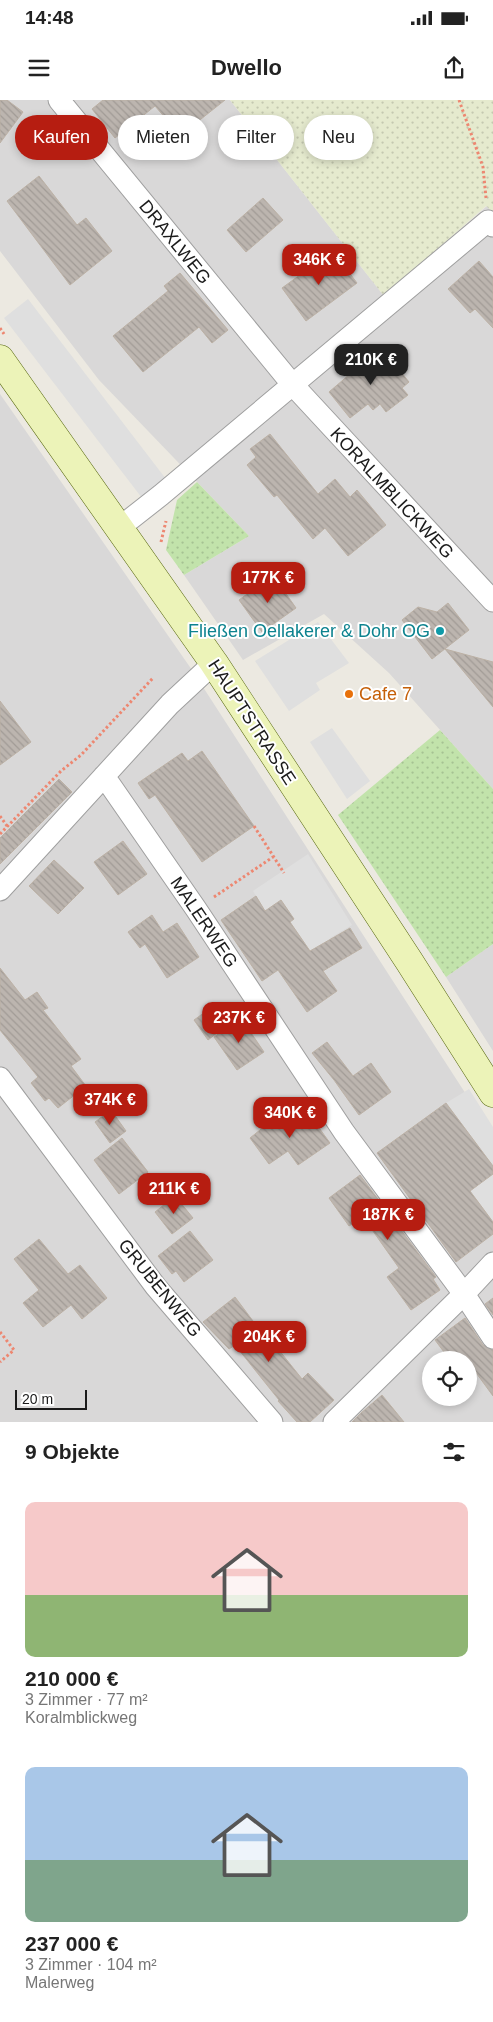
<!DOCTYPE html>
<html lang="de">
<head>
<meta charset="utf-8">
<style>
	body { margin:0; font-family:Arial,sans-serif; background:#f2f2f2; color:#222; height:100vh; display:flex; flex-direction:column; font-size:19px; white-space:nowrap }
	* { box-sizing:border-box; margin:0 }
	p { font-size:16px; color:#767676 }
	.icon { flex:none; width:28px; height:28px; fill:none; stroke:currentColor; stroke-width:2; stroke-linecap:round; stroke-linejoin:round }
	.map { position:relative; height:1322px; overflow:hidden }
	.side { display:flex; flex-direction:column; background:#fff; flex:1 }
	.side>* { flex:none }
	.guide { position:absolute; left:15px; top:15px; width:464px; height:45px; display:flex; gap:10px }
	.controls { position:absolute; left:422px; top:1251px; display:grid; gap:10px }
	.controls a { display:grid; place-items:center; width:55px; height:55px; border-radius:50%; background:#fff; box-shadow:0 2px 8px #0003; font-size:25px }
	.scale { position:absolute; left:15px; bottom:12px; width:72px; box-sizing:border-box; padding-left:5px; border:2px solid #1b1b1b; border-top:0; font-size:14px; line-height:18px; white-space:nowrap; color:#1b1b1b; -webkit-text-stroke:4px #fff; paint-order:stroke }
	.price { position:absolute; translate:-50% -42px; padding:0 11px; border-radius:10px; background:#b61d11; color:#fff; font-size:16px; line-height:32px; filter:drop-shadow(0 1px 2px #0008) }
	.price::after { content:''; position:absolute; left:50%; top:30px; width:15px; height:11px; margin-left:-8px; background:inherit; clip-path:polygon(0 0,100% 0,50% 100%) }
	.price.on { background:#222; color:#fff }
	ul { padding:0; list-style:none }
	li { display:grid; align-content:center; gap:10px; height:265px; padding:0 25px }
	li span { display:grid; place-items:center; height:155px; border-radius:10px; color:#555 }
	li>.icon { margin-inline-start:auto }
	span .icon { width:90px; height:90px; fill:#fffc; stroke-width:1 }
	li b { font-size:21px }
	h2 { display:flex; justify-content:space-between; align-items:center; height:60px; padding:0 25px; font-size:21px }
	.tag { padding:0 18px; border-radius:22px; background:#fff; box-shadow:0 2px 8px #0003; font-size:18px; line-height:45px }
	.tag.on { background:#b61d11; color:#fff }
	.status { display:flex; justify-content:space-between; align-items:center; height:35px; padding:0 25px; background:#fff; direction:ltr }
	.status svg { height:14px; fill:currentColor }
	header { display:flex; justify-content:space-between; align-items:center; height:65px; padding:0 25px; background:#fff; font-size:22px; font-weight:700 }
	.map>svg:first-child { display:block }
</style>
</head>
<body>
<div class="status"><b>14:48</b><svg viewBox="0 0 49 12"><path d="M0 12V9h3v3zM5 12V6h3v6zM10 12V3h3v9zM15 12V0h3v12zM26 1h20v11H26zM47 4h2v5h-2z"/></svg></div>
<header><svg class="icon" aria-label="menu" viewBox="0 0 24 24"><path d="M4 6h16M4 12h16M4 18h16"/></svg>Dwello<svg class="icon" aria-label="share" viewBox="0 0 24 24"><path d="M12 15V3M7 8l5-5 5 5M5 13v7h14v-7"/></svg></header>
<div class="map">
<svg width="493" height="1322" viewBox="0 0 493 1322">
	<defs>
		<pattern id="farmland-dots" width="8" height="8" patternUnits="userSpaceOnUse" patternTransform="scale(1.25)"><rect width="8" height="8" fill="#e5eace"/><path d="M2 2h.1M6 6h.1" fill="none" stroke="#c4c8b0" stroke-width="1.8" stroke-linecap="round"/></pattern>
		<pattern id="grass-dots" width="8" height="8" patternUnits="userSpaceOnUse" patternTransform="scale(1.25)"><rect width="8" height="8" fill="#c2e3ab"/><path d="M2 2h.1M6 6h.1" fill="none" stroke="#a6c293" stroke-width="1.8" stroke-linecap="round"/></pattern>
		<pattern id="building-back-hatch" width="6" height="6" patternUnits="userSpaceOnUse" patternTransform="scale(1.25)"><rect width="6" height="6" fill="#bcb5af"/><path d="M-1 5l2 2M0 0l6 6M5-1l2 2" fill="none" stroke="#a19b96"/></pattern>
	</defs>
	<rect width="100%" height="100%" fill="#ece9e1"/>
	<path fill="#d9d8d8" fill-rule="evenodd" d="M0,0h230l154,196 103,-90 6,6v577l-104,-116 -65,-59 -81,46 -59,-85 65,-39 -150,-156 -99,-129z
		M0,294l192,276 301,466v286h-493zM431,1260h38v38h-38z
		M493,844v107l-47,-74z"/>
	<path fill="url(#farmland-dots)" d="M230,0h263v112l-7,-6 -102,90z"/>
	<path fill="url(#grass-dots)" d="M197,382l52,54 -65,39 -18,-25 11,-50z
		M440,630l53,59v155l-47,33 -108,-162z"/>
	<path fill="#dfdfdf" d="M28,199l138,180 -24,19 -138,-180z
		M318,522l31,41 -33,20 4,7 -31,21 -34,-50z
		M332,628l38,53 -23,18 -37,-57z
		M308,754l44,71 -22,13 12,22 -19,12 -53,-37 24,-16 -13,-19 -16,11 -12,-20z
		M469,989l24,38v39l-47,-63z
		M493,1074v48l-23,-31z"/>
	<path fill="url(#building-back-hatch)" stroke="#bcb1a5" d="M0,0h7l16,12 -23,31z
		M103,0h122l-29,23 -6,-8 -16,13 -19,-22 -40,32 -23,-29z
		M39,76l38,49 9,-7 26,33 -42,34 -63,-84z
		M263,98l20,22 -37,32 -19,-22z
		M333,151l24,32 -51,38 -24,-33z
		M479,161l14,16v51l-18,-19 -5,4 -22,-24z
		M180,173l48,57 -16,13 -13,-16 -56,45 -30,-36 55,-45 -4,-5z
		M385,252l24,30 -7,6 6,7 -22,17 -6,-8 -7,6 -5,-6 -18,14 -21,-26 42,-36 3,4z
		M270,334l48,60 17,-15 15,18 7,-7 29,35 -38,31 -23,-28 -12,11 -36,-44 -3,2 -27,-32 9,-8 -6,-8z
		M273,475l23,33 -34,24 -23,-32z
		M448,503l21,27 -37,29 -30,-39 16,-13 19,5z
		M445,549l48,13v45l-19,-23z
		M0,601l31,41 -31,23z
		M202,651l52,75 -52,36 -47,-67 -6,4 -11,-16 44,-30 6,8z
		M59,679l13,13 -72,72v-26z
		M123,741l24,33 -29,21 -24,-33z
		M54,760l30,28 -26,26 -29,-28z
		M256,796l9,15 16,-11 13,19 -4,3 20,29 40,-23 12,20 -39,23 14,20 -30,21 -29,-42 -16,11 -41,-61z
		M152,815l11,17 14,-9 22,34 -32,21 -22,-34 -5,4 -12,-16z
		M0,868l25,32 12,-8 11,16 -5,2 38,49 -10,7 15,20 -28,22 -9,-10 -4,3 -14,-18 7,-6 -38,-47z
		M212,907l13,20 -17,13 -14,-20z
		M241,918l23,34 -27,18 -23,-33z
		M327,942l26,34 18,-13 20,29 -32,23 -25,-35 -22,-27z
		M446,1003l47,63v8l-23,17 23,31v12l-37,28 -79,-109z
		M111,1010l15,21 -16,12 -15,-21z
		M280,1014l10,13 19,-13 21,29 -32,22 -10,-14 -19,13 -19,-26z
		M122,1038l26,34 -29,22 -25,-34z
		M360,1075l76,102 -3,2 7,11 -29,20 -24,-33 12,-9 -36,-51 -14,9 -20,-28z
		M175,1096l18,22 -21,16 -17,-22z
		M190,1131l23,29 -29,22 -8,-11 -4,3 -14,-18z
		M39,1139l29,35 12,-9 27,33 -25,21 -11,-14 -28,22 -20,-24 16,-13 -25,-31z
		M235,1197l30,40 2,-2 35,44 6,-6 26,27 -24,22h-13l-19,-21 1,-1 -44,-55 -6,4 -26,-27z
		M493,1198v17l-8,-11z
		M465,1218l18,27 10,5v46l-24,-33v-3h-19l-15,-20z
		M382,1295l22,27h-52l9,-9z"/>
	<g fill="none" stroke-linecap="round" stroke-linejoin="round">
		<g stroke="#9f9f9f" stroke-width="23">
			<path id="minor" d="M59,0l233,284 201,217
				M119,428l42,-33 327,-274 5,5
				M104,676l92,133 148,223 120,162 29,44
				M0,790l170,-186 44,-41
				M0,978l156,209 116,135
				M334,1322l130,-128 29,-31"/>
		</g>
		<g stroke="#56670e" stroke-width="29">
			<path id="secondary" d="M0,259l214,304 195,298 84,132"/>
		</g>
		<path stroke="#ed8771" stroke-width="3" stroke-dasharray="2.5 2.5" stroke-linecap="butt" d="M459,0l24,67 3,31
			M0,228l4,6
			M161,442l5,-21
			M0,716l7,10
			M254,726l30,47
			M0,734l61,-63 20,-16 72,-77
			M214,797l59,-40
			M0,1232l14,18 -14,12"/>
		<use href="#minor" stroke="#fff" stroke-width="21"/>
		<use href="#secondary" stroke="#ecf3b8" stroke-width="28"/>
	</g>
	<circle fill="#0f9aa8" stroke="#fff" stroke-width="2" cx="440" cy="531" r="5"/>
	<circle fill="#e8710a" stroke="#fff" stroke-width="2" cx="349" cy="594" r="5"/>
	<g text-anchor="middle" stroke-width="4" stroke-linejoin="round" paint-order="stroke">
		<g font-size="18" fill="#1b1b1b" stroke="#fff">
			<text transform="translate(175 142) rotate(51)" y="6">DRAXLWEG</text>
			<text transform="translate(392 393) rotate(47)" y="6">KORALMBLICKWEG</text>
			<text transform="translate(252 622) rotate(57)" y="6">HAUPTSTRASSE</text>
			<text transform="translate(204 822) rotate(56)" y="6">MALERWEG</text>
			<text transform="translate(160 1188) rotate(51)" y="6">GRUBENWEG</text>
		</g>
		<g font-size="18" fill="#0d838f" stroke="#fff" text-anchor="end">
			<text x="430" y="537">Fließen Oellakerer &amp; Dohr OG</text>
		</g>
		<g font-size="18" fill="#c56008" stroke="#fff" text-anchor="start">
			<text x="359" y="600">Cafe 7</text>
		</g>
	</g>
</svg>
<div class="controls">
<a><svg class="icon" aria-label="locate" viewBox="0 0 24 24"><circle cx="12" cy="12" r="6"/><path d="M12 2v4M12 18v4M2 12h4M18 12h4"/></svg></a>
</div>
<div class="scale">20 m</div>
<b class="price" style="left:319px;top:186px">346K €</b>
<b class="price on" style="left:371px;top:286px">210K €</b>
<b class="price" style="left:268px;top:504px">177K €</b>
<b class="price" style="left:239px;top:944px">237K €</b>
<b class="price" style="left:110px;top:1026px">374K €</b>
<b class="price" style="left:290px;top:1039px">340K €</b>
<b class="price" style="left:174px;top:1115px">211K €</b>
<b class="price" style="left:388px;top:1141px">187K €</b>
<b class="price" style="left:269px;top:1263px">204K €</b>
<div class="guide">
<a class="tag on">Kaufen</a>
<a class="tag">Mieten</a>
<a class="tag">Filter</a>
<a class="tag">Neu</a>
</div>
</div>
<section class="side">
<h2>9 Objekte<svg class="icon" aria-label="filters" viewBox="0 0 24 24"><path d="M4 7h16M4 17h16"/><circle cx="9" cy="7" r="2"/><circle cx="15" cy="17" r="2"/></svg></h2>
<ul>
<li><span style="background:linear-gradient(#f6c9c9 60%,#8fb573 0)"><svg class="icon" aria-label="home" viewBox="0 0 24 24"><path d="M3 11l9-7 9 7M6 9v11h12V9"/></svg></span><div><b>210 000 €</b><p>3 Zimmer · 77 m²</p><p>Koralmblickweg</p></div></li>
<li><span style="background:linear-gradient(#a9c7e8 60%,#7fa58c 0)"><svg class="icon" aria-label="home" viewBox="0 0 24 24"><path d="M3 11l9-7 9 7M6 9v11h12V9"/></svg></span><div><b>237 000 €</b><p>3 Zimmer · 104 m²</p><p>Malerweg</p></div></li>
</ul>
</section>
</body>
</html>
